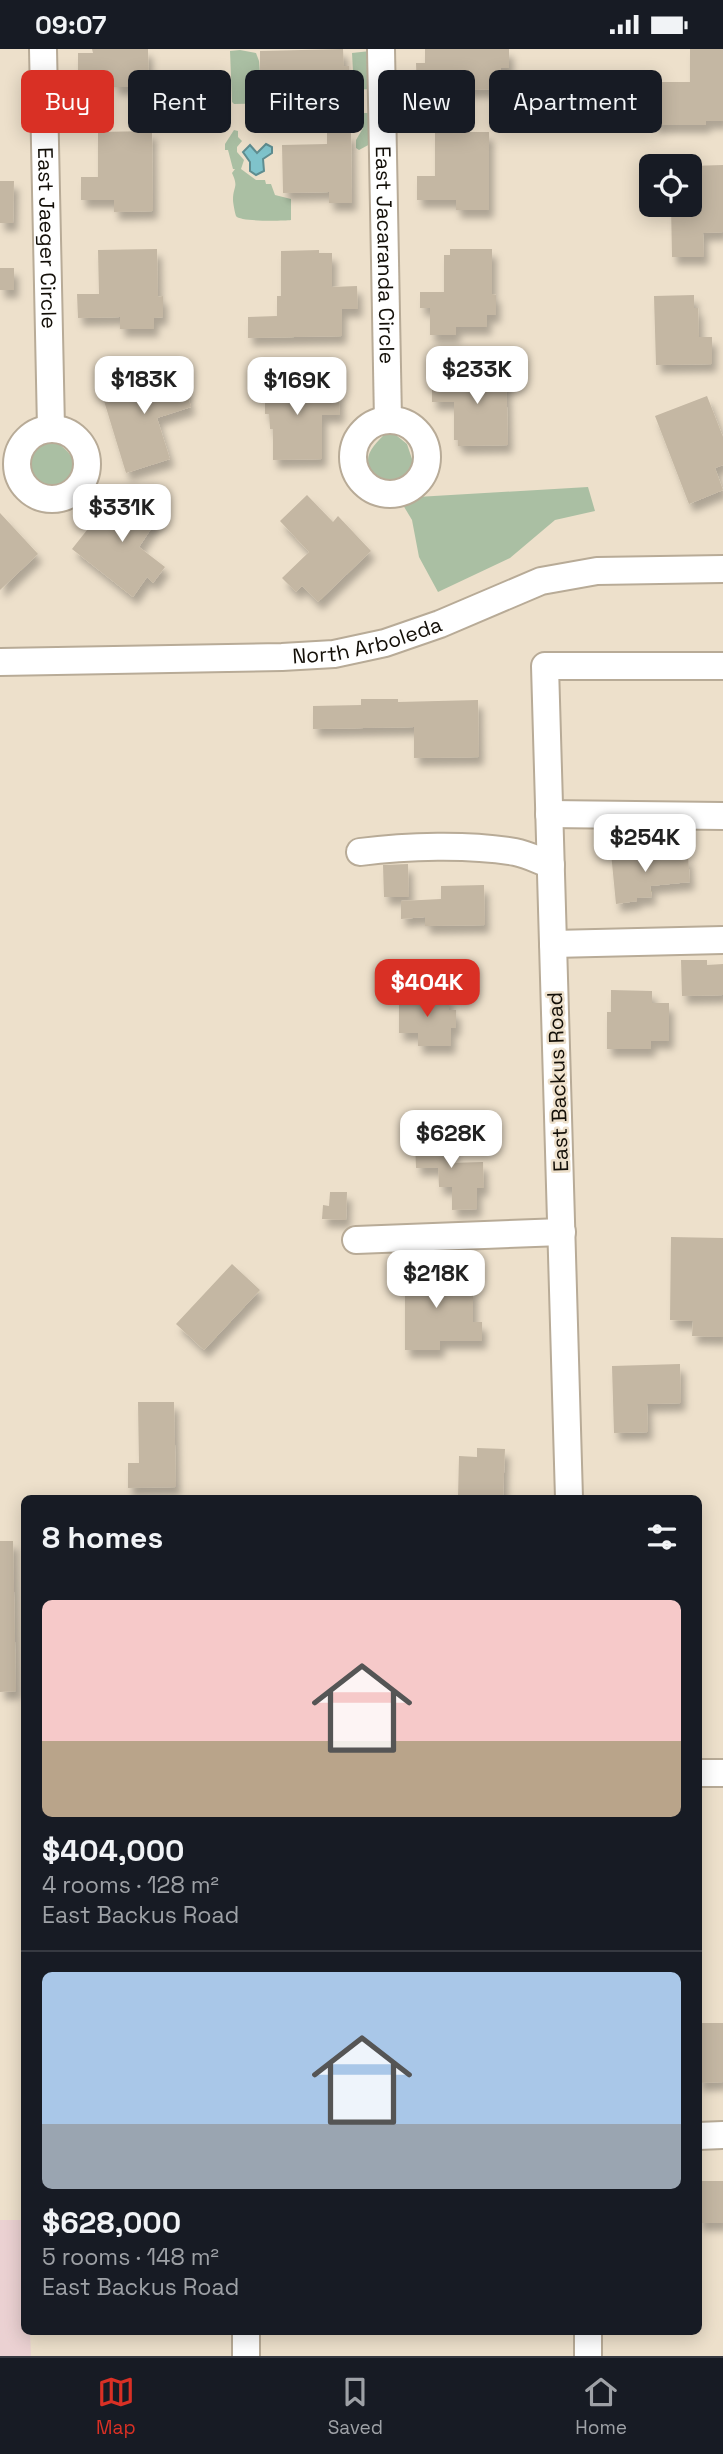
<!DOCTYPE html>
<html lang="en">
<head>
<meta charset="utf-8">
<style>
	body { margin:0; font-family:"Space Grotesk",sans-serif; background:#242831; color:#f1f3f6; height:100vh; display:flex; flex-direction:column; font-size:26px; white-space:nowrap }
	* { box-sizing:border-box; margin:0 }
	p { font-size:23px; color:#9ea1a6 }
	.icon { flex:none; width:38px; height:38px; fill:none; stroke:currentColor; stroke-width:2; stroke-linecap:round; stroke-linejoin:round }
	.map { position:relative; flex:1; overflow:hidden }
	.sheet { position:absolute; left:21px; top:1446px; width:681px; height:840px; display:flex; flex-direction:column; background:#171b24; border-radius:10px; box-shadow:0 4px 18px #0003 }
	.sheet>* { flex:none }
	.top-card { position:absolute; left:21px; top:21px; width:682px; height:63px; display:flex; gap:14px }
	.controls { position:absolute; left:639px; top:105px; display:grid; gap:14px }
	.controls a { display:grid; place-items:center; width:63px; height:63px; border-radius:10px; background:#171b24; box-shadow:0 4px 18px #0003; font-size:35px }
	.price { position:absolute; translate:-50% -60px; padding:0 16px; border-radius:14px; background:#fff; color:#222; font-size:23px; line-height:46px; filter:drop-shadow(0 2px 4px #0008) }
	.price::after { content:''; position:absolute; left:50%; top:42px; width:21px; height:16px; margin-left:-10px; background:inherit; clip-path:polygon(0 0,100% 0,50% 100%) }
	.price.on { background:#d93025; color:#fff }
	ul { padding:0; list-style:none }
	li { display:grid; align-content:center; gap:14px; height:371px; padding:0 21px }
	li+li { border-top:2px solid #363941 }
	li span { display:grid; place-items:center; height:217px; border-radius:10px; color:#555 }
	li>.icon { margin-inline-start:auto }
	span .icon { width:126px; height:126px; fill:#fffc; stroke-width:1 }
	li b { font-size:30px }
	h2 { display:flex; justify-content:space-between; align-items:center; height:84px; padding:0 21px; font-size:30px }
	.tag { padding:0 24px; border-radius:10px; background:#171b24; box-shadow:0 4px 18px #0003; font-size:24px; line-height:63px }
	.tag.on { background:#d93025; color:#fff }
	.status { display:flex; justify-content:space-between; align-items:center; height:49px; padding:0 35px; background:#171b24; direction:ltr }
	.status svg { height:19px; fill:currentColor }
	.tabs { display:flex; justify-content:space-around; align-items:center; height:98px; border-top:2px solid #363941; background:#171b24; font-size:19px; color:#9ea1a6 }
	.tabs a { display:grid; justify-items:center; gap:4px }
	.tabs .on { color:#d93025 }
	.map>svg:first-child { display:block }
</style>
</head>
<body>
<div class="status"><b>09:07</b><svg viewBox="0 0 49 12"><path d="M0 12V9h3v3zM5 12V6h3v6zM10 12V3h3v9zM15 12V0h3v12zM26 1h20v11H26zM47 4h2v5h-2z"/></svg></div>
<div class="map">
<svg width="723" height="2307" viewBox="0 0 723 2307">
	<defs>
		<filter id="shadow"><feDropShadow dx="4.5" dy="8" stdDeviation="3.5" flood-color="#0004"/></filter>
	</defs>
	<rect width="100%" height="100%" fill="#ede0cb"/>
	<path fill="#ebd1d2" d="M0,2171h24v111h6l1,25h-31z"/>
	<path fill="#aabfa3" d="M240,1l16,3 3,8 1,14 4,2 4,21h5l-1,5 -38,1 -2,-2 -2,-51z
		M370,2v38l-16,1 -2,-37z
		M361,64h10l1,30 -13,7 -3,-2v-8l7,-12 -5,-12z
		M234,81l4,1v6l4,4 -5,6v5l7,8 -3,9 15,11h9l1,4h5l4,11 16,4v21c-8,1 -51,2 -55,-4 -1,-3 -3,-13 -3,-16 0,-14 6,-12 -1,-27l3,-4h-2l-5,-19h-3v-6z
		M391,382l16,13 6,18c-5,19 -22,26 -39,14 -14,-19 -1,-30 13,-44z
		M48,390h4c7,5 16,11 20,19 9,22 -13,36 -32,29 -23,-18 -9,-33 8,-48z
		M588,438l7,24 -40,9 -45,38 -72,34 -19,-35 -7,-37 -9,-15 14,-8z"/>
	<path fill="#7fc3cb" stroke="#5f8d90" stroke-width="2" d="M266,95l6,3v6l-9,6 1,12 -8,4 -6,-4v-9l-7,-10 7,-7 7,8z"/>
	<path fill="#c4b7a3" filter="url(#shadow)" d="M92,0h56l1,38h-35v-9h-36v-25h15z
		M343,0l1,17h5v22h-38v4h-41v-21h-10v-20z
		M425,0h84v19h-8v21l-84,2 -1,-28h9z
		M690,0h33v72h-17v4h-53v-43h37z
		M152,82l1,80 -39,1v-12h-33v-23h17v-45z
		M435,83h54v78h-33v-10h-39v-24h18z
		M327,84h24l1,70h-23v-11l-46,1 -1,-48 45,-1z
		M723,116v67l-20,1 1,24h-32l-1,-52h19v-39z
		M0,132h14l-1,42h-13z
		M157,200l1,48 5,-1v21l-9,1v11h-34v-12l-42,1 -1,-24h22l-1,-44z
		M450,200h42v45l4,1v20h-9v12h-31v8h-26v-27h-10v-16h24v-37h6z
		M319,201v3h13v34l25,-1 1,23h-16v27l-94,2v-21l29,-1v-20h4v-45z
		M0,219h14v22h-14z
		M694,246v13h4l1,29h13v27l-56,1 -2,-69z
		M179,318l12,40 -34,11 13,41 -44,14 -25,-82z
		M473,318h33l2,78 -50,1v-6h-4v-38h-22v-22h41z
		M272,322h32v23h35l1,21h-18v44l-49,1v-31h-3l-1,-15h-4v-19h7z
		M707,347l16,41v28l-8,3 8,22 -34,14 -34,-88z
		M125,440l34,28 -20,30 26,20 -12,16 -6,-6 -14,20 -61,-48 34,-43 4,3z
		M307,446l26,27 5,-6 33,35 -53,51 -16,-16 -6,6 -14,-14 27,-26 -29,-31z
		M0,464l38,41 -38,36z
		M361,650h37v3l80,-2 1,57 -65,1v-31l-101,2v-23l48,-1z
		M645,800l2,11 41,-4 2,26 -40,4 2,11 -15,1v3l-21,3 -5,-51z
		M408,815l1,33h-25l-1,-32z
		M484,836l1,40 -60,1v-9l-24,2v-18l40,-2v-13z
		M681,911h26v5l16,-1v31l-41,1z
		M611,941l41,1v12h17v38h-18v8h-44v-37h4z
		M399,947h50v14h7v18h-5v18h-33v-13h-19z
		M450,1085v29l33,-1 1,26h-7v21l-25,1v-23h-13l-1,-19h-22l-1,-25h3v-8z
		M330,1143h17l-1,28 -24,-1 1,-14 6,1z
		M671,1188l52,1v99l-31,-1 1,-15 -23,-1z
		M405,1212h31v28h37v33h9v19h-42v9h-35z
		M232,1215l28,26 -56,60 -28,-26z
		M680,1315l1,39 -34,1 1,28 -34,1 -2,-67z
		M138,1353h36l2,85 -48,1v-25h11z
		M477,1399l28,1 -2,49h-45l1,-42 18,1z
		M0,1492h13l3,150 -16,1z
		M698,1974h25v59l-25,1z
		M698,2132h25v42h-25z"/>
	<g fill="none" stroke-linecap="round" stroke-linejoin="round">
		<g stroke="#b8ab97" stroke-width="30">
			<g id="minor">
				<path id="s1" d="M43,0l8,379"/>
				<path id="s2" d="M381,0l7,371"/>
				<circle cx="390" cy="408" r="37"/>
				<circle cx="52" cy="415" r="35"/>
				<path id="s3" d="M0,613l282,-5 52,-3 51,-11 55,-19 101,-43 56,-10 126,-2"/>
				<path d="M549,765l174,2"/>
				<path d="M360,803c46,-6 109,-8 155,0 12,2 25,9 36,13"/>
				<path d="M553,895l170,-4"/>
				<path d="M356,1191l206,-8"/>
				<path d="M569,1449l-24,-832h178"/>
				<path d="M698,1724h25"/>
				<path d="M698,2087l25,-1"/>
				<path d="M246,2282v25"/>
				<path d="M588,2282v25"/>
			</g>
		</g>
		<use href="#minor" stroke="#fff" stroke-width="26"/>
	</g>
	<g text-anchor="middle" stroke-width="5" stroke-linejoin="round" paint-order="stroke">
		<g font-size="21" fill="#130f08" stroke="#ede0cb">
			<text dy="7" stroke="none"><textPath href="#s1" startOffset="189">East Jaeger Circle</textPath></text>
			<text dy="7" stroke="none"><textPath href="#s2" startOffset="206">East Jacaranda Circle</textPath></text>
			<text dy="7" stroke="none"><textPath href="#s3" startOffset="369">North Arboleda</textPath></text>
			<text transform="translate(558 1033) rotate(-92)" y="7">East Backus Road</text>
		</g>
	</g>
</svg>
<div class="controls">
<a><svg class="icon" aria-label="locate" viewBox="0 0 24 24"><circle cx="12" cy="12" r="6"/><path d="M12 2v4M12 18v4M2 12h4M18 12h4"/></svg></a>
</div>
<b class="price" style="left:477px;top:357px">$233K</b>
<b class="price" style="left:144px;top:367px">$183K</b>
<b class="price" style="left:297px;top:368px">$169K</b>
<b class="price" style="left:122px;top:495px">$331K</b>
<b class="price" style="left:645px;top:825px">$254K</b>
<b class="price on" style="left:427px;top:970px">$404K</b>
<b class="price" style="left:451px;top:1121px">$628K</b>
<b class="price" style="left:436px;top:1261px">$218K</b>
<div class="top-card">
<a class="tag on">Buy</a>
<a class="tag">Rent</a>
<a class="tag">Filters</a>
<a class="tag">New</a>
<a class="tag">Apartment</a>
</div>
<section class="sheet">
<h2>8 homes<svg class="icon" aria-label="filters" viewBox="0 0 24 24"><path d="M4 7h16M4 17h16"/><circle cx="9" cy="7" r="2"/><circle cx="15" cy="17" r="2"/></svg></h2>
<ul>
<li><span style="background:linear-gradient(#f6c9c9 65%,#b9a48a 0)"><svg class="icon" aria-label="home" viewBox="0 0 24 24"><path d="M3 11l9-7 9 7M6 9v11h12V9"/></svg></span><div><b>$404,000</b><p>4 rooms · 128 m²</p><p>East Backus Road</p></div></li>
<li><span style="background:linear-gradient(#a9c7e8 70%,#9aa5b1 0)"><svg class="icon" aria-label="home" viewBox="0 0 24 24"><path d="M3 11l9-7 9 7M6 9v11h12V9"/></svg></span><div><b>$628,000</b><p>5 rooms · 148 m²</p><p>East Backus Road</p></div></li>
</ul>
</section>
</div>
<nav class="tabs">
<a class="on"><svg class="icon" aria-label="map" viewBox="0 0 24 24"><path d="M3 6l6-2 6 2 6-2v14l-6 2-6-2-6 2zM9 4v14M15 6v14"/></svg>Map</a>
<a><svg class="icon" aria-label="saved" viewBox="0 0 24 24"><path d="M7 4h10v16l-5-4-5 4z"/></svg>Saved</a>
<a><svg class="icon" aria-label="home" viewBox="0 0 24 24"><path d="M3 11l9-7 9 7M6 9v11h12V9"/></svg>Home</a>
</nav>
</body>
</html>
